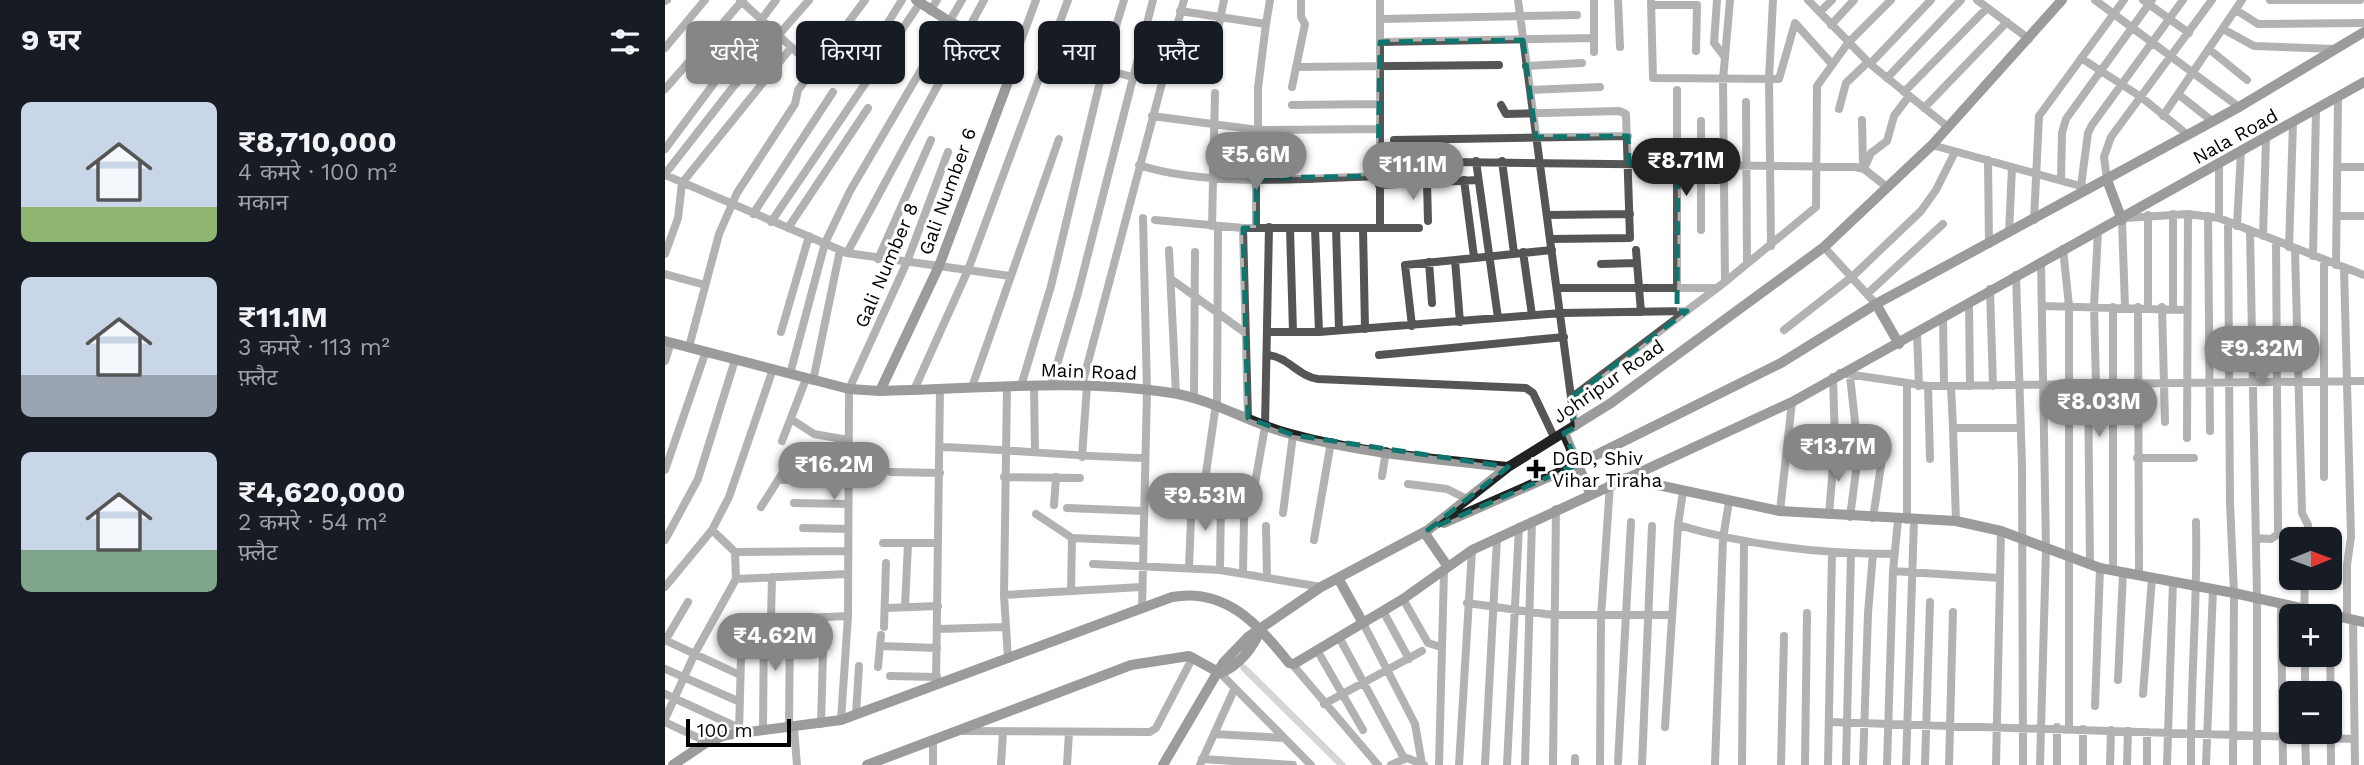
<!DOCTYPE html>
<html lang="hi">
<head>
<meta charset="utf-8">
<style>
	body { margin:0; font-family:"Work Sans","Noto Sans Devanagari",sans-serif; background:#20242c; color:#f1f3f6; height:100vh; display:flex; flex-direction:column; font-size:26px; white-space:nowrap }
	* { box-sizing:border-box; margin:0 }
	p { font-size:23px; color:#9ea1a6 }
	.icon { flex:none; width:38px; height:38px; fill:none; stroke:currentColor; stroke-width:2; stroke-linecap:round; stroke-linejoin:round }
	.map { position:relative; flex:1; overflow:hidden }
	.panel { display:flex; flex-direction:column; background:#171b24; width:665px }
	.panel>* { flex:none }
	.guide { position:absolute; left:21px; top:21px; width:665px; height:63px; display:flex; gap:14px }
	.needle { width:46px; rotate:89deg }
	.tools { position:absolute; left:1614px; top:527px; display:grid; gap:14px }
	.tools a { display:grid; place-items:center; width:63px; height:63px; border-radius:10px; background:#171b24; box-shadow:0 2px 5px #0004; font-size:35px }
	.scale { position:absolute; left:21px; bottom:18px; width:105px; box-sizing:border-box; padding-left:7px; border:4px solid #000; border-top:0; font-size:19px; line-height:24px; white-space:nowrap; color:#000; -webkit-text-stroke:5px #fff; paint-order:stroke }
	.price { position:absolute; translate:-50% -60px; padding:0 16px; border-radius:24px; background:#858687; color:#fff; font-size:23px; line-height:46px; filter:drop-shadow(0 2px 4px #0008) }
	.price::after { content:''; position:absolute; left:50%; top:42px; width:21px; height:16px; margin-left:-10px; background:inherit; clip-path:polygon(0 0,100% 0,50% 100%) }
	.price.on { background:#222; color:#fff }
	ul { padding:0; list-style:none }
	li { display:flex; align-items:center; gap:21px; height:175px; padding:0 21px }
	li span { display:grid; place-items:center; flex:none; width:196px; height:140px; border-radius:10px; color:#555 }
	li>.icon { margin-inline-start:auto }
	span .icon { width:84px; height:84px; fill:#fffc; stroke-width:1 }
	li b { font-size:30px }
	h2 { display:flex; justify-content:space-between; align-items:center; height:84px; padding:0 21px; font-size:30px }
	.tag { padding:0 24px; border-radius:10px; background:#171b24; box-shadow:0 2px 5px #0004; font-size:24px; line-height:63px }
	.tag.on { background:#858687; color:#fff }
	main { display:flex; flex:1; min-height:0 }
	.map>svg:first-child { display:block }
</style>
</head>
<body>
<main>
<section class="panel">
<h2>9 घर<svg class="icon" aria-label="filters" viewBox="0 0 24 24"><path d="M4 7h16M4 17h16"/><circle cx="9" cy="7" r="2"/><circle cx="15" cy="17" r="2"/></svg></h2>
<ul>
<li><span style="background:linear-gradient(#c9d6e8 75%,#8fb573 0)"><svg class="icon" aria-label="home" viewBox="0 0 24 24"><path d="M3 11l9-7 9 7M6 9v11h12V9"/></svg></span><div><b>₹8,710,000</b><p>4 कमरे · 100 m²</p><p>मकान</p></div></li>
<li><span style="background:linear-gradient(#c9d6e8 70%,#9aa5b1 0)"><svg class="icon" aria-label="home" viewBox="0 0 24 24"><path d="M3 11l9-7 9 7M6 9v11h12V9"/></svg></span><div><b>₹11.1M</b><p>3 कमरे · 113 m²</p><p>फ़्लैट</p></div></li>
<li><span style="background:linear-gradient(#c9d6e8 70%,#7fa58c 0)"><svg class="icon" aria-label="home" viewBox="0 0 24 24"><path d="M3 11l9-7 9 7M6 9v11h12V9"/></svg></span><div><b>₹4,620,000</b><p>2 कमरे · 54 m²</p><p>फ़्लैट</p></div></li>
</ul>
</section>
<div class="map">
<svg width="1699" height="765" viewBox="0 0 1699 765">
	<rect width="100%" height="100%" fill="#fff"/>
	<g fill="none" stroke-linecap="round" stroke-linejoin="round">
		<path stroke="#a3a3a3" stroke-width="7" d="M579,668l98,97"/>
		<path stroke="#555" stroke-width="8" d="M75,0l73,67
			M853,0l57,427
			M953,0l2,47
			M986,0l2,78 126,1 16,-56 36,40
			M1052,0l-3,43 10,13
			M1143,0l62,64 78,63
			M1312,0l52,39
			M1430,0l144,107
			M1478,0l46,33
			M1605,0h90
			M0,1l2,-1
			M986,5h46l-1,46
			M1571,10l22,14 106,-1
			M265,11l7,-11
			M515,11l86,13 -8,64v42
			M1155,12l12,-12
			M716,19l196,-4
			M601,24l4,-24
			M1166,25l23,-25
			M1558,29l31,17 81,3
			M715,42l214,-4
			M0,48l40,-48
			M1544,49l38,31
			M929,52v-52
			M383,53l84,24
			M351,54l20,-54
			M1416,58l60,39 47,38
			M547,59l12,-59
			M1205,64l61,-64
			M861,66l56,-3
			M631,67l203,-2
			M1222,78l74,-78
			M188,79l49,-79
			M627,87l13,-63 -4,-7v-17
			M0,89l78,-89
			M865,90l70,-3
			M1012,90v197
			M1239,92l83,-84
			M1513,94l34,27
			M1081,102l1,161
			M627,105l87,-1
			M836,105l5,9 113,-3 7,3 4,124 -80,1
			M1259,108l83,-86
			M1174,109l7,-26 22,-21
			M487,116l106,14 120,-1
			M1498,116l79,-116
			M1197,120l1,46
			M1036,121v109
			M729,140l234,-4
			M1267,145l152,42
			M0,149l111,-149
			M1323,160l1,84
			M811,161l22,157
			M837,161l12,92
			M786,162l404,5 9,2 23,18
			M474,165c66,22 169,14 239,11
			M1554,165v53
			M1672,167h27
			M1199,169l7,-16 16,-12 7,-25 15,-20
			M0,174l68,-87 76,-87
			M0,175l182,78 163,23
			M799,180l10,77
			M1396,180l1,-47 4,-14 86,-119
			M1442,180l-3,-23 7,-20 101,-137
			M762,183l1,38
			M714,185l99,-5
			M1416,186l7,-53 4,-8 91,-125
			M88,214l80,-122
			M1508,214v94
			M882,215l83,-1
			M1483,215v92
			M1543,216l2,215
			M1672,216h27
			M1461,218l62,-4 31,4 145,57
			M490,220l88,8h176
			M1369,220l5,-104 85,-116
			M1457,220l3,87
			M106,222l149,-219
			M1563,222l2,281 4,90 -1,172
			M547,226l3,-133
			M1572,226l4,-75
			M123,228l80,-120
			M578,228l5,190
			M591,228v-50
			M625,228l3,104
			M650,228l4,104
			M671,228l3,102
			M698,228l2,101
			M715,228v-228
			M1585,231l7,367v167
			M1344,233l3,-66
			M1598,236l3,-97
			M1106,246l-2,-167 4,-79
			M1159,247l52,57
			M1624,247l4,-124
			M1398,249l6,57v422
			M504,250l7,144
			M971,250l5,62
			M1630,250l7,263 6,12 -1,14
			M858,252l9,63
			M182,253l137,-253
			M0,254l13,-36 4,-35 108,-134
			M1648,256l3,-146
			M213,259l53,-119
			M1659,261v216
			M764,262l3,41
			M936,264l36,-1
			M1671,265l2,-168
			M1679,268l7,269 -4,28v53
			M0,274l40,11
			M1351,275l6,191 1,299
			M506,279l73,53
			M1060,282l-2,-202 7,-80
			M892,288h160
			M1325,289l3,97
			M1202,294l76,-70
			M1304,303l1,83
			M1377,306l144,4
			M1473,307l1,269
			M1497,307l3,115
			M1278,318l1,68
			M795,322l-5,-62 97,-10
			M747,326l-7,-61 50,-5
			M1119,330l69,-54 68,-65 15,-21 19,-38
			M116,332l28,-96
			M604,332h50l242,-19 126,-2
			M1252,333l2,53
			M24,347l30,-113 18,-41 58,-89 3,-14 67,-90
			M603,355c20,2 30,21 50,24l208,9 7,5 22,46
			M714,355l185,-18
			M0,361l6,-19
			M1175,373l88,13 436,-5
			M125,374l35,-131 25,-52 112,-191
			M1185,376l6,55
			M148,381l27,-131
			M1423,384l2,181
			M1431,384l-2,-78 4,-74
			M386,385l27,-92 75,-293
			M417,385l102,-385
			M1242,385v135
			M342,386l-3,209 4,64
			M356,386l30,-100 52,-217 21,-69
			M369,386l1,66
			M1263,386l2,73
			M1286,386l2,42h68
			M307,387l87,-248
			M249,390l54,-120 100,-270
			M529,397l1,-145
			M906,398l154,-116 91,-75 1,-121 31,-43 43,-43
			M552,404l1,-178
			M126,419l23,15 34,6
			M1288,428l3,93
			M1522,438l1,-224
			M117,441l24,-62
			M275,447c69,2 137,10 205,11
			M417,457l5,-71
			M1472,458h57
			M0,470l41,-119
			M226,472l49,1
			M541,473l10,-69
			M717,476l4,-25
			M339,477l76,1
			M113,480l70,-2
			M743,484l39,5 20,10
			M587,500l13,-73 4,-200
			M129,503l54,1
			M389,505l2,-28
			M96,507l31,-49 13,-3h42
			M402,508l76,3
			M1115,511l12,-109
			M618,513l10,-78
			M371,514l36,24 -1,53
			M1164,515l6,-73 -2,-65
			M1185,517l8,-61
			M1208,518l9,-59
			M1013,525c71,21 142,29 217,29
			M601,526l1,52
			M138,528l45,1
			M47,530l23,22 1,27
			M407,538l70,3
			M1591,538l15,1 7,-5 -2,-292
			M0,540l33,-61 37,-119
			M649,540l17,-98
			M218,543h55
			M70,552l113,-1
			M428,564l127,6 101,17
			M524,568l3,-74
			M555,570l1,-74
			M1228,571l107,7
			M1448,571v-264
			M578,572l1,-53
			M0,587l47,-57 17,-33 44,-128
			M339,595l137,-8
			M738,599l25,44 13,4
			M802,603l86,12h118
			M1616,604l2,161
			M240,606l3,-62
			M221,608l52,-2
			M477,609l5,-218 -4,-173
			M718,611l26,48
			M1665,614l1,151
			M1639,616l1,-38
			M106,618l1,-41
			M1688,620l2,145
			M698,623l52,101 7,40
			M219,627l2,-64
			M272,629l69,-2
			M674,637l65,121
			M0,640l75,35
			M0,641l23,-39
			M216,646l56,2
			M652,650l46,80
			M1640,654v39
			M627,664l86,101
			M213,667l3,-32
			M0,669l75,33
			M555,673l91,92
			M225,676l47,1
			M1453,680l5,-107
			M271,684l4,-295
			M0,694l74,34
			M1478,694l9,-116
			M659,704l98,-53
			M1430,706l5,-138
			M191,714l3,-48
			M0,719l30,-66 41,-74 112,-5
			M176,720l7,-104 1,-227 58,-127 41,-110
			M0,722l42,20
			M1164,722l525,17
			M156,724l3,-107
			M1000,727l13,-202 5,-33
			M129,728l3,37
			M124,729l1,-111
			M98,730l1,-112
			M299,731l186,1 6,-4 37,-71
			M74,732l3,-111 106,-5
			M1640,732l1,33
			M549,734l70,4
			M268,740v25
			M910,758v7
			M537,759l91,6
			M953,762l13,-240
			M336,765l2,-34
			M402,765l2,-33
			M535,765l34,-75
			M726,765l16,-7 17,7
			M774,765l5,-195
			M794,765l13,-215
			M820,765l12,-227
			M842,765l12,-238
			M860,765l7,-244
			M888,765l3,-256
			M935,765l1,-148 9,-133
			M977,765l10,-239
			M1050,765l8,-227 6,-36
			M1077,765l2,-222
			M1116,765l3,-129
			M1140,765l2,-152
			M1163,765l4,-213
			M1181,765l5,-212
			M1198,765l5,-152 5,-59
			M1222,765l6,-194 5,-51
			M1241,765l8,-245
			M1260,765l5,-163
			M1284,765l4,-153
			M1331,765l5,-234
			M1375,765l6,-216 -5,-287
			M1392,765v-38
			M1418,765v-36
			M1445,765l1,-35
			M1462,765l1,-34
			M1482,765v-33
			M1502,765l6,-184
			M1526,765c-1,-81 7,-162 5,-243
			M1541,765l7,-176"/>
		<path stroke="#222" stroke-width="10" d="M1442,180l15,40
			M1211,304l23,40
			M0,341l184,48 31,2c97,-2 196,-13 292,2 42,7 75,29 115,40 71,20 148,26 221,34
			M215,391l59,-125 78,-208 -5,-7 -62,-29 -34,-22
			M899,433l26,60
			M960,478l155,33 176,10 45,10 99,37 134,25 130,29
			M779,523l134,-59 203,-101 95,-59 363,-197 125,-75
			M759,532l24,35
			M673,578l25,45
			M8,765l34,-23 19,-7 115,-15 331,-123c53,-10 86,27 117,66l5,1 109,-65 69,-49 320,-148 572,-320
			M202,765l264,-100 58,-9 31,17c18,-6 34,-26 40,-43
			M498,765l60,-102 25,-26 73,-50 107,-57 80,-63 103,-64 213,-156 108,-102 130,-145"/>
	</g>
	<path d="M0 0H1699V765H0ZM858,40l13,97 92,-1 1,27 49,2 -1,146h10l-116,87 4,29 -11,6 14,31 -150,66 80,-63 -215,-32 -45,-17 -5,-190h13v-50l122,-2 2,-134z" fill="#fff" fill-opacity=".55" fill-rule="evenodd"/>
	<path fill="none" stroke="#0f766e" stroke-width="5" stroke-dasharray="14 9" stroke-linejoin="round" d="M858,40l13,97 92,-1 1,27 49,2 -1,146h10l-116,87 4,29 -11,6 14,31 -150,66 80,-63 -215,-32 -45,-17 -5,-190h13v-50l122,-2 2,-134z"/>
	<path fill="#000" stroke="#fff" stroke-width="2.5" d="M867.5 458.5h7v7h7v7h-7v7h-7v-7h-7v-7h7z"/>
	<g text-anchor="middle" stroke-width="6" stroke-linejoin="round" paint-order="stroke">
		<g font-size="19" fill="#000" stroke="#fff">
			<text transform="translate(1570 136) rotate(-29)" y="7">Nala Road</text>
			<text transform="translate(282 191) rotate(-70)" y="7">Gali Number 6</text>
			<text transform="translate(221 265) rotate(-67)" y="7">Gali Number 8</text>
			<text transform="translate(424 371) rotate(2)" y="7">Main Road</text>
			<text transform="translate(943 381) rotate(-35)" y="7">Johripur Road</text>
		</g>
		<g font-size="19" fill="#000" stroke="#fff" text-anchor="start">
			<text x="887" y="465">DGD, Shiv<tspan x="887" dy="22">Vihar Tiraha</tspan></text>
		</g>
	</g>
</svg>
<div class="tools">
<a><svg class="needle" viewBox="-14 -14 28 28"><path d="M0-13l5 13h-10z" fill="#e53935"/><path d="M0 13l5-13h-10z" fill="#9ea1a6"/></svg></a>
<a>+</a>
<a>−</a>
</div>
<div class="scale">100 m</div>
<b class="price" style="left:591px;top:192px">₹5.6M</b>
<b class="price on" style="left:1021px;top:198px">₹8.71M</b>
<b class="price" style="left:748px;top:202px">₹11.1M</b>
<b class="price" style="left:1597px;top:386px">₹9.32M</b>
<b class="price" style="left:1434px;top:439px">₹8.03M</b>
<b class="price" style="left:1173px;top:484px">₹13.7M</b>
<b class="price" style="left:169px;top:502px">₹16.2M</b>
<b class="price" style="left:540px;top:533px">₹9.53M</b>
<b class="price" style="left:110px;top:673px">₹4.62M</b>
<div class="guide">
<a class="tag on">खरीदें</a>
<a class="tag">किराया</a>
<a class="tag">फ़िल्टर</a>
<a class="tag">नया</a>
<a class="tag">फ़्लैट</a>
</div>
</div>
</main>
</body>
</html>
